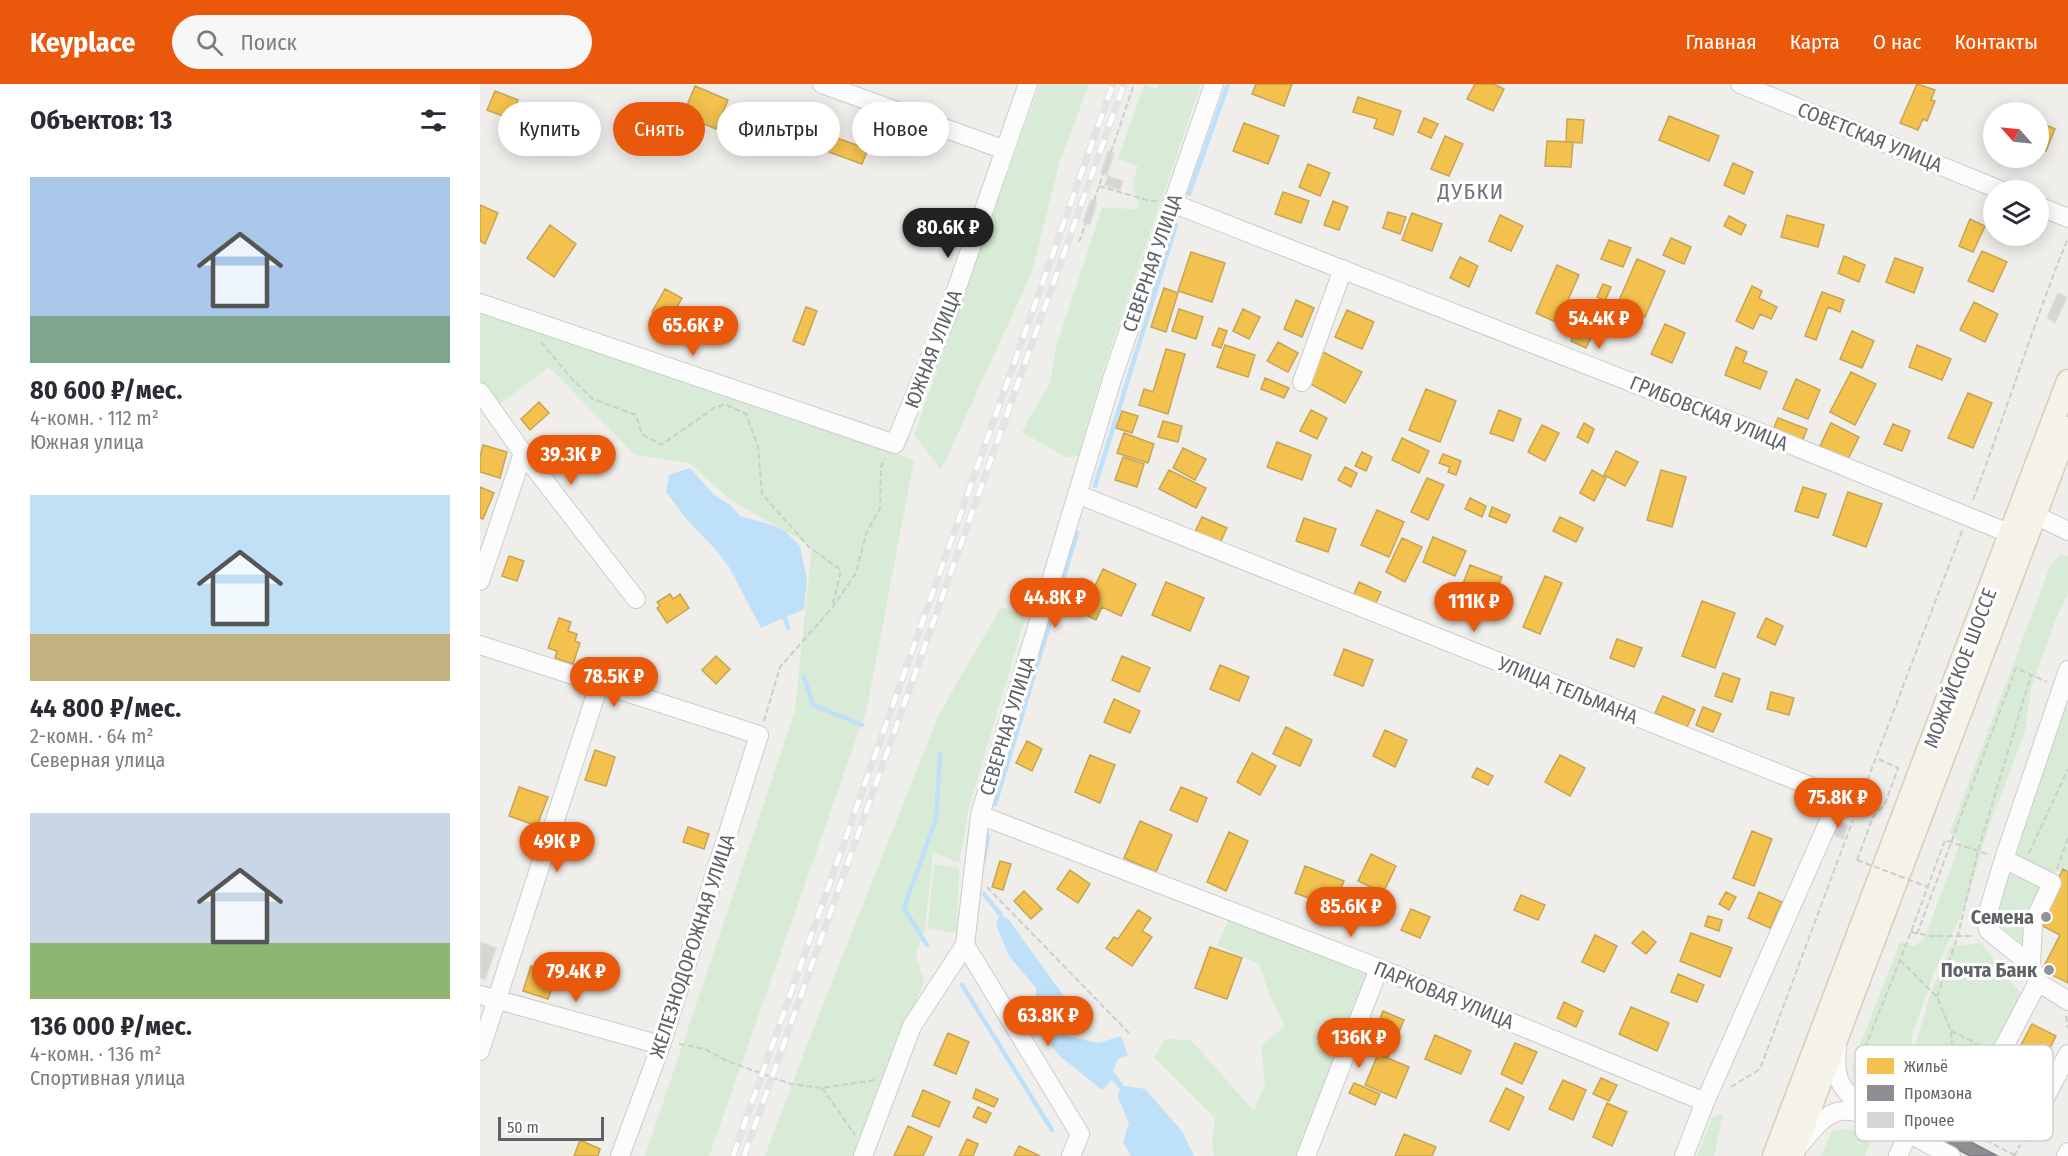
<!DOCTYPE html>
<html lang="ru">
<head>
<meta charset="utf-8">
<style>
	body { margin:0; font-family:"Fira Sans Condensed",sans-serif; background:#f7f7f7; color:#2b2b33; height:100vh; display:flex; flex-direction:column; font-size:22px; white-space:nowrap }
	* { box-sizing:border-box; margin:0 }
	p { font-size:20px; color:#7c7c81 }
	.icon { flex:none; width:33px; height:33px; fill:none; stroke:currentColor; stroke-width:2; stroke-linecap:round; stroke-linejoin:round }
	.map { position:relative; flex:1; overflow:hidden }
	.sheet { display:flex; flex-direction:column; background:#fff; width:480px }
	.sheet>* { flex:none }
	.top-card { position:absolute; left:18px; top:18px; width:570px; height:54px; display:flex; gap:12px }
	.needle { width:39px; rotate:297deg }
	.fabs { position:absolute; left:1503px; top:18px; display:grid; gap:12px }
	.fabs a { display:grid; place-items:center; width:66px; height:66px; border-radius:50%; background:#fff; box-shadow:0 3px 15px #0003; font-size:30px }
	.scale { position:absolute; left:18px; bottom:15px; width:106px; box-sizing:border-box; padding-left:6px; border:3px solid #5f6368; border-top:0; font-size:16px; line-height:21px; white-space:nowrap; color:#5f6368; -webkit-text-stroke:4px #fff; paint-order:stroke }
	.price { position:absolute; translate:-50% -51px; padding:0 14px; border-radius:21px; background:#ea580c; color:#fff; font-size:20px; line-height:39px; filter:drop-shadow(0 2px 3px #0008) }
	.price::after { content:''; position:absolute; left:50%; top:36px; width:18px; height:14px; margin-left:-9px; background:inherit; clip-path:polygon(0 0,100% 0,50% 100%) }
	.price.on { background:#222; color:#fff }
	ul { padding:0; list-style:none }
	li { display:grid; align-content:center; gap:12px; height:318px; padding:0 30px }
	li span { display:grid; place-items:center; height:186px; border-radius:0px; color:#555 }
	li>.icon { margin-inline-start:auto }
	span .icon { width:108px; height:108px; fill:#fffc; stroke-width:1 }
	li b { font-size:26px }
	h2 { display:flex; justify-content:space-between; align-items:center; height:72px; padding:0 30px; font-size:26px }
	.pill { padding:0 21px; border-radius:27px; background:#fff; box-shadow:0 3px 15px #0003; font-size:21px; line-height:54px }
	.pill.on { background:#ea580c; color:#fff }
	header { display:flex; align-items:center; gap:36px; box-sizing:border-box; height:84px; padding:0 30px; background:#ea580c; color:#fff }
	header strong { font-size:28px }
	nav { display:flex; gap:33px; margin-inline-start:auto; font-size:21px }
	.search { width:420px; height:54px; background:#f7f7f7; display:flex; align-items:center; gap:15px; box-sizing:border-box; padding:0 21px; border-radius:33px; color:#7c7c81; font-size:22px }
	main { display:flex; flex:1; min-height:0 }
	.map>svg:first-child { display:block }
</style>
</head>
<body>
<header>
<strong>Keyplace</strong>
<div class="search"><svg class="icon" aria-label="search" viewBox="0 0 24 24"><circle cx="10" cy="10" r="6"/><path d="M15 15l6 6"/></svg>Поиск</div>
<nav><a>Главная</a><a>Карта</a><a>О нас</a><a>Контакты</a></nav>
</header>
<main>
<section class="sheet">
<h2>Объектов: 13<svg class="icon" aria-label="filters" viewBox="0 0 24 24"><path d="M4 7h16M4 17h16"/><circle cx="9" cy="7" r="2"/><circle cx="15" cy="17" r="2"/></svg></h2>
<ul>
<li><span style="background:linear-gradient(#a9c7e8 75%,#7fa58c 0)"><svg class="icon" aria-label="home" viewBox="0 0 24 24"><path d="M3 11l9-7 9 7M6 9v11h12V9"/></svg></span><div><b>80 600 ₽/мес.</b><p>4-комн. · 112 m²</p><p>Южная улица</p></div></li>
<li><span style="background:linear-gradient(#bfe0f5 75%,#c2b280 0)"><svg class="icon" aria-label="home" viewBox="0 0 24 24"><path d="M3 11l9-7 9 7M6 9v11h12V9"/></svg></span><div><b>44 800 ₽/мес.</b><p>2-комн. · 64 m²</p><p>Северная улица</p></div></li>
<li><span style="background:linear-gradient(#c9d6e8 70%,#8fb573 0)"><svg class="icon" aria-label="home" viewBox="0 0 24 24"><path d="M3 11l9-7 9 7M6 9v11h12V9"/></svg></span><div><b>136 000 ₽/мес.</b><p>4-комн. · 136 m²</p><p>Спортивная улица</p></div></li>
</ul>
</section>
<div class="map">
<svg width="1588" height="1072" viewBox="0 0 1588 1072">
	<rect width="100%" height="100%" fill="#efeeea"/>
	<path fill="#d8ebd6" d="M560,0h49l-29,77 -28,111 -91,198 -27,-35z
		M679,0h42l-97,284 -26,88 -11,2 -45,-26 28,-50 6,-35 46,-139 37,1 -6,-26 5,-17 -20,-7 26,-74 13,4z
		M0,227l434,149 -47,248 -158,448h-64l150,-445 17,-165 -80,-45 -42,-38 -55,-8 -86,-88 -51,38 -18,-25z
		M1580,470l8,3v37l-12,24 -25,71 -6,43 -39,103 -21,71 -32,69 -20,57 -2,14 9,11 13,6 9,11 2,15 -7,13 -13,9 -14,3 -40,-23 -19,-23 49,-126 15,4 10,-9 35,-94 -10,-11 99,-263z
		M521,523l25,8 -57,192 -10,56 -26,-11 -8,77 -9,26 8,27 -32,77 -37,97h-90l41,-108 132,-332z
		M1583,623l5,2v162l-20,1 -21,76 -34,-28z
		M454,780l25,4 -2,65 -29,-5z
		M751,830l143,54 -75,188h-85l-2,-12 3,-26 -61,-61 11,-18 26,1 63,71 11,-28 -4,-37 24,-20 -15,-30 -11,-32 -42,-19z
		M1501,859l40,51 -57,108 -16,-18 -11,-27 -22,-11 15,-50 20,-49z
		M1243,1030l-9,42h-17l16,-40z
		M1366,1045l20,4 5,7 -6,16h-44l11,-25z"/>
	<path fill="#bfe0f9" d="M210,384l24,27 16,10 10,11 32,9 14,7 14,14 7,34 -3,29 -43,19 -32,-61 -12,-16 -29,-30 -22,-29 3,-17z
		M520,830l9,6 60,83 -1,33 31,7 22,-7 7,19 -10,4 -5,12 11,15 21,3 37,42 12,25h-63l-8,-14 6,-19 -11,-26 2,-8 -8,-9 -10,10 -41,-33 -23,-27 -2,-42 -27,-32 -13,-31z"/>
	<path fill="#f2c14e" stroke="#c6a556" stroke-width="1.5" d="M776,0h36l-8,22 -32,-12z
		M995,0h19l10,5 -11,22 -26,-12z
		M1437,0l18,6 -4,10 4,1 -8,20 -4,-2 -5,11 -18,-7z
		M215,2l33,14 -12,29 -33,-14z
		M15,7l23,9 -7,19 -24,-9z
		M878,13l43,14 -8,24 -19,-7 3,-9 -24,-7z
		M1189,32l50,20 -10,25 -50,-21z
		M944,34l14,6 -7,14 -13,-6z
		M1087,35l17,1 -2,23 -16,-1z
		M1558,38l17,7 -9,22 -8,-3z
		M764,39l35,13 -11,28 -35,-13z
		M965,52l18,8 -14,32 -18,-7z
		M354,53l34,12 -6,15 -33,-12z
		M1067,57l26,1 -2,25 -26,-1z
		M1253,79l20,9 -9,22 -20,-9z
		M828,80l22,9 -10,23 -21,-9z
		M803,108l26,9 -8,22 -26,-9z
		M853,117l15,6 -9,23 -15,-5z
		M0,121l18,8 -13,31 -5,-3z
		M908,128l18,5 -6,17 -17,-6z
		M932,129l30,11 -10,27 -30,-11z
		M1020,131l23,11 -12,25 -22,-10z
		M1307,131l37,10 -6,22 -37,-10z
		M1249,132l17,9 -5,10 -17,-9z
		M1490,135l15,7 -12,26 -14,-6z
		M70,141l26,19 -22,33 -27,-19z
		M1191,154l20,9 -7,17 -21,-9z
		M1129,156l22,8 -8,19 -22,-8z
		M1502,167l25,11 -14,30 -25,-11z
		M711,168l34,11 -13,39 -34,-11z
		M1364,172l21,9 -6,17 -21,-9z
		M980,173l18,9 -9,21 -19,-9z
		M1415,174l28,10 -9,25 -28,-11z
		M1157,175l28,12 -20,46 -28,-12z
		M1077,181l22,10 -21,48 -22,-10z
		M1123,200l8,3 -6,14 -8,-4z
		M1272,202l10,5 -3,7 18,9 -6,12 -11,-5 -7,15 -17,-8z
		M684,204l14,5 -12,39 -15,-5z
		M185,205l17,9 -13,23 -17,-9z
		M1342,208l22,8 -4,12 -12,-5 -12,33 -11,-4z
		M816,216l18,8 -12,29 -18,-8z
		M1494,218l24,12 -13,28 -25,-12z
		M326,223l11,4 -13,34 -11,-4z
		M699,225l24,8 -7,22 -24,-8z
		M763,225l17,8 -11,22 -16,-8z
		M867,226l27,12 -12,27 -27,-12z
		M1185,240l20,9 -13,30 -21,-9z
		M1096,243l17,7 -7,14 -15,-7z
		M739,244l8,3 -6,17 -9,-3z
		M1372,247l22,10 -12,27 -22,-9z
		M798,258l20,11 -10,19 -21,-11z
		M745,261l30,10 -7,22 -31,-10z
		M1437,261l34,14 -9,21 -33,-13z
		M1256,263l11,5 -4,10 24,10 -7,17 -35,-14z
		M686,265l19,5 -17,60 -29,-9 5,-16 9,3z
		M843,268l39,20 -17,31 -38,-21z
		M1371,288l25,12 -21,41 -25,-13z
		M785,294l24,10 -5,10 -23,-9z
		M1316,295l24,11 -12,29 -25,-10z
		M946,305l30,12 -16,41 -31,-12z
		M1488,309l24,10 -19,45 -25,-10z
		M59,318l10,11 -19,17 -9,-11z
		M831,326l16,8 -10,21 -17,-8z
		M1019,326l22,9 -8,22 -23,-8z
		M642,327l16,5 -6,17 -16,-5z
		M1298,334l29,11 -5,13 -29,-12z
		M683,337l19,5 -4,16 -20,-5z
		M1104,339l10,6 -6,14 -11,-6z
		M1351,339l28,14 -11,22 -28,-13z
		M1413,340l17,7 -8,20 -18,-7z
		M1062,341l17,8 -14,28 -17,-9z
		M644,349l30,11 -6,19 -31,-10z
		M922,354l27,13 -10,22 -27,-13z
		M797,358l34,13 -9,25 -35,-13z
		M3,361l24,7 -7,26 -20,-6v-15z
		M703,364l23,11 -11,21 -22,-12z
		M1136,367l22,11 -13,24 -21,-11z
		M882,368l10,5 -6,14 -11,-5z
		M963,370l18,7 -5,14 -8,-3 2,-5 -11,-4z
		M643,373l21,7 -7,23 -22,-7z
		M865,383l12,6 -6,14 -13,-7z
		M689,386l37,18 -10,20 -37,-19z
		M1112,386l14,8 -12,23 -14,-8z
		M1181,386l25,7 -14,50 -25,-7z
		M947,394l17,7 -16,35 -17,-8z
		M0,403l14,6 -11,26 -3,-1z
		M1323,403l23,7 -8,24 -23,-7z
		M1368,408l34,12 -16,43 -33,-12z
		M990,414l16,8 -4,11 -17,-8z
		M1012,423l18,8 -4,8 -17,-7z
		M897,426l27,12 -15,35 -28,-12z
		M722,433l25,11 -8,17 -25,-11z
		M1080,433l23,11 -7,14 -23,-11z
		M824,434l32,11 -8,23 -32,-11z
		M953,453l33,14 -11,25 -32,-14z
		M922,454l20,9 -17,35 -19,-10z
		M29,472l15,5 -7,20 -15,-5z
		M990,481l32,12 -10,25 -31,-13z
		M623,485l33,15 -15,32 -19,-9 -6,13 -14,-7z
		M1065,492l17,7 -22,51 -17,-7z
		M686,498l38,16 -14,33 -38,-16z
		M879,498l22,10 -8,17 -21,-10z
		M190,510l3,5 7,-5 9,14 -22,15 -10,-15 3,-2 -3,-4z
		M1222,517l33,12 -20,55 -33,-12z
		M79,534l12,4 -3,9 9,3 -2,7 5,2 -7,21 -18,-6 2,-7 -9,-3z
		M1286,534l17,8 -8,19 -18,-8z
		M1137,555l25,9 -8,19 -24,-9z
		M864,565l29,11 -10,26 -29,-11z
		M236,572l14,13 -14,15 -14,-14z
		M642,572l28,12 -11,24 -27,-12z
		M740,581l29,12 -10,24 -29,-12z
		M1243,589l17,6 -8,23 -17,-6z
		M1291,608l23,6 -5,17 -22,-6z
		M1183,612l32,14 -8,17 -32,-14z
		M634,615l26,12 -10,22 -26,-11z
		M1223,623l18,7 -8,18 -17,-7z
		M806,643l26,13 -12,26 -27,-12z
		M905,646l22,10 -12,27 -22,-11z
		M547,657l15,8 -10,22 -16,-8z
		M115,666l20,7 -9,29 -21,-6z
		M772,669l24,13 -16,29 -23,-13z
		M610,671l25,10 -15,38 -25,-11z
		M1080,671l25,13 -15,28 -25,-14z
		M997,684l16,8 -5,9 -16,-8z
		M39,703l29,10 -11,29 -28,-10z
		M701,703l26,11 -10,24 -27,-12z
		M660,737l32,14 -16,37 -32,-14z
		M208,743l21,7 -5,15 -21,-7z
		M1272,747l20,8 -18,47 -21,-8z
		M749,748l19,9 -22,50 -19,-9z
		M891,770l25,12 -13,27 -25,-12z
		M520,777l11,3 -8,26 -11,-3z
		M825,782l39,15 -10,26 -39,-14z
		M1583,785l5,3v111l-26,-13 18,-35 -23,-12z
		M590,786l20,14 -12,19 -21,-14z
		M544,807l18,18 -11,10 -17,-18z
		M1246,808l10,5 -7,13 -10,-6z
		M1279,808l23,10 -12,26 -22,-10z
		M1041,811l24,10 -7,15 -24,-10z
		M931,825l19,8 -10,21 -19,-8z
		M658,826l13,8 -9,13 10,6 -20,29 -26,-18 8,-11 4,2z
		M1228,832l14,4 -3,11 -14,-5z
		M1163,847l13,11 -10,12 -14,-11z
		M1211,849l41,15 -12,29 -40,-16z
		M1115,851l22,11 -13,26 -22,-10z
		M730,863l32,11 -15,41 -32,-11z
		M51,882l26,8 -9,25 -25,-8z
		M1198,890l26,11 -7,17 -26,-10z
		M1084,918l19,9 -7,16 -19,-9z
		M1151,923l38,16 -12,28 -38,-17z
		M903,927l21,9 -16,37 -20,-9z
		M1552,940l24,12 -46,91 -25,-13z
		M468,949l21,9 -13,32 -22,-9z
		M955,951l36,16 -10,23 -36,-15z
		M1035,959l22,9 -15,32 -21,-10z
		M898,970l31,13 -13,31 -31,-13z
		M1121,994l16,7 -8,16 -16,-7z
		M1083,996l23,10 -13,30 -24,-11z
		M874,999l26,11 -5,11 -26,-12z
		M1026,1004l18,9 -15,33 -19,-9z
		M496,1005l22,10 -4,8 -21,-9z
		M443,1006l27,12 -11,25 -27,-11z
		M1127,1019l20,9 -15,34 -19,-9z
		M498,1023l13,6 -5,10 -13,-6z
		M428,1042l24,11 -9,19h-29z
		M924,1050l32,13 -4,9h-37z
		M487,1055l11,5 -5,12h-14z
		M100,1056l20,9 -2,7h-24z
		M539,1062l21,10h-26z"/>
	<path fill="#8d8d92" stroke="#7f8085" stroke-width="1.5" d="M1466,1045l50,26 -26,1 -29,-15z"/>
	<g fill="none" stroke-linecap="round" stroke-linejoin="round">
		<path stroke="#bfe0f9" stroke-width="4.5" d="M709,110l39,-110
			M615,402l81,-261
			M305,535l3,9
			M324,593l9,28 49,20
			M515,720l82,-271
			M503,779l5,-27
			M504,810l16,20
			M447,861l-23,-37 32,-89 4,-65
			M482,901l90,145"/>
	</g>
	<path fill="#d6d5d3" stroke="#deddd9" stroke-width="1.5" d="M628,67l6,2 -7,22 -6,-2z
		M628,92l15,5 -3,9 -15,-5z
		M611,116l6,2 -7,22 -7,-2z
		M1578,209l9,4 -12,26 -8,-5z
		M1353,735l15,6 -5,14 -16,-7z
		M1,858l15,6 -11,32 -5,-2z"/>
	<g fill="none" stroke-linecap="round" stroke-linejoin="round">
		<g stroke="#cbcccc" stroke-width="20">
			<path id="minor" d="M342,0l183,66
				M1260,0l260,106
				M692,119l602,235 237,96
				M1558,122l30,12
				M0,219l415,141 53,-131 80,-229
				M822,298l41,-113
				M0,308l43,61 113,146
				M597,410l781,311
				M1555,431l33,16
				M0,497l43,-128
				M0,561l279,90 -98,310 -41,111
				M1588,586l-64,189 -18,60 2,11 43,35 7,17 30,19
				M500,731l399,153 326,134
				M1524,775l48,24 -19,40 -2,42
				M485,861l115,189 -9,22
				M0,911l181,50
				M1357,963c-4,38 7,43 32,67
				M0,967l119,-366
				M1491,1025l67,-127
				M1547,1048l41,-78
				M1320,1061c9,-11 20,-26 34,-32 28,-12 90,30 117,43
				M383,1072l49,-130 53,-81 15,-130 133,-439 101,-292
				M826,1072l73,-188
				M1204,1072l21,-54 134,-304
				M1418,1072l10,-22
				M1586,1072l2,-4"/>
		</g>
		<g stroke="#d7ceb8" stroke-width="25">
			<path id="major" d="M1294,1072l294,-775
				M1312,1072l276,-728"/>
		</g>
		<path stroke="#cacfcc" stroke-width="2" stroke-dasharray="6 3" stroke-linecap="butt" d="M631,68l23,-68
			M619,102l51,15h8
			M1535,103l9,3
			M614,117l9,-27
			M599,158l7,-19
			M61,258l32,38 20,19 43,16 6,19 19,11 53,-37 11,-4 21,10 12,32 4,48 47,53 32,23 -9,38
			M1493,416c33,-87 60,-176 95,-262
			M284,637l16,-54 52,-59 24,-35 10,-39 14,-26 1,-41 4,-9
			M1384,705l98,-258
			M1549,769l39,-84
			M1377,776l16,-43 12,-13 13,-36 -22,-10
			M1577,785l11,-31
			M507,803l142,146
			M1431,848l20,4h43
			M1437,850l99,-266 31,14
			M1420,876l37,37 14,34 5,73
			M1457,913l21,-62 20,-84 53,-176
			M1586,932l2,12
			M1471,947l35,17
			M199,960l26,5 22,12 64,23 31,4 53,-8
			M1375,989l56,-141 34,-92 45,15
			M1251,1003l29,-18 93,-249
			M342,1004l33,47
			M1466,1035l68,36
			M1460,1049l6,-14 10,-7
			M1534,1072l6,-11"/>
		<use href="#minor" stroke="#fdfcfc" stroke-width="18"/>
		<use href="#major" stroke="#f4f2e9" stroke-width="22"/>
		<g stroke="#e4e4e4" stroke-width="7">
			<path id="rail" d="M253,1072l380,-1072
				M264,1072l380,-1072"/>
		</g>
		<use href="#rail" stroke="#fff" stroke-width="4.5" stroke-dasharray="14" stroke-linecap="butt"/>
		<path stroke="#cacfcc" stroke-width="2" stroke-dasharray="6 3" stroke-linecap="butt" d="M1377,776l71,27"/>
	</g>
	<g fill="#919496" stroke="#fff" stroke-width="2">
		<circle cx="1566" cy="833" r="6"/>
		<circle cx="1569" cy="886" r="6"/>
	</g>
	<g text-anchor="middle" stroke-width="6" stroke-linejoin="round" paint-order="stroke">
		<g font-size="20" fill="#5f6368" stroke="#fff">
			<text transform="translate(1390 53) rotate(22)" y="7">СОВЕТСКАЯ УЛИЦА</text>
			<text transform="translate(672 179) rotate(-71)" y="7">СЕВЕРНАЯ УЛИЦА</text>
			<text transform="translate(453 265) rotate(-69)" y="7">ЮЖНАЯ УЛИЦА</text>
			<text transform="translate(1229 329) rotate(22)" y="7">ГРИБОВСКАЯ УЛИЦА</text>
			<text transform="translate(1480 584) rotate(-69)" y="7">МОЖАЙСКОЕ ШОССЕ</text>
			<text transform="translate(1088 606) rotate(22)" y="7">УЛИЦА ТЕЛЬМАНА</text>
			<text transform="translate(527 642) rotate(-73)" y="7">СЕВЕРНАЯ УЛИЦА</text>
			<text transform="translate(212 862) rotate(-72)" y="7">ЖЕЛЕЗНОДОРОЖНАЯ УЛИЦА</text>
			<text transform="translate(964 911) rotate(22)" y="7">ПАРКОВАЯ УЛИЦА</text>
		</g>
		<g font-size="20" font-weight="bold" fill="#5f6368" stroke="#fff" text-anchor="end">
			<text x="1554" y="840">Семена</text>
			<text x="1557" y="893">Почта Банк</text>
		</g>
		<g font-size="22" letter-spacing="1.5" fill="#70757a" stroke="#fff">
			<text x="991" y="115">ДУБКИ</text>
		</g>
	</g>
	<rect x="1375" y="961" width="198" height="96" rx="9" fill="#fff" stroke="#cfd0d2" stroke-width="1.5"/>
	<rect x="1387" y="974" width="27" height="16" fill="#f2c14e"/>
	<rect x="1387" y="1001" width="27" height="16" fill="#8d8d92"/>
	<rect x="1387" y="1028" width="27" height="16" fill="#d6d5d3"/>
	<g font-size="16" fill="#5f6368">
		<text x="1424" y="988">Жильё</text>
		<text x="1424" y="1015">Промзона</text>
		<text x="1424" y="1042">Прочее</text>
	</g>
</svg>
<div class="fabs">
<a><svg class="needle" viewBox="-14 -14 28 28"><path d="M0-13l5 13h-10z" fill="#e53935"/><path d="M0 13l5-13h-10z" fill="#7c7c81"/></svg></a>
<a><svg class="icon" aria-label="layers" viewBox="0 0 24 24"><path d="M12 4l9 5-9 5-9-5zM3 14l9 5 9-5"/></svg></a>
</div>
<div class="scale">50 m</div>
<b class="price on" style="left:468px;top:175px">80.6K ₽</b>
<b class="price" style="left:1119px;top:266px">54.4K ₽</b>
<b class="price" style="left:213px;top:273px">65.6K ₽</b>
<b class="price" style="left:91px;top:402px">39.3K ₽</b>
<b class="price" style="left:575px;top:545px">44.8K ₽</b>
<b class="price" style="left:994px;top:549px">111K ₽</b>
<b class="price" style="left:134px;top:624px">78.5K ₽</b>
<b class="price" style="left:1358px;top:745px">75.8K ₽</b>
<b class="price" style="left:77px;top:789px">49K ₽</b>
<b class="price" style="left:871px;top:854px">85.6K ₽</b>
<b class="price" style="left:96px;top:919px">79.4K ₽</b>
<b class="price" style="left:568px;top:963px">63.8K ₽</b>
<b class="price" style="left:879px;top:985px">136K ₽</b>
<div class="top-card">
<a class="pill">Купить</a>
<a class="pill on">Снять</a>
<a class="pill">Фильтры</a>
<a class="pill">Новое</a>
</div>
</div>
</main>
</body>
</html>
